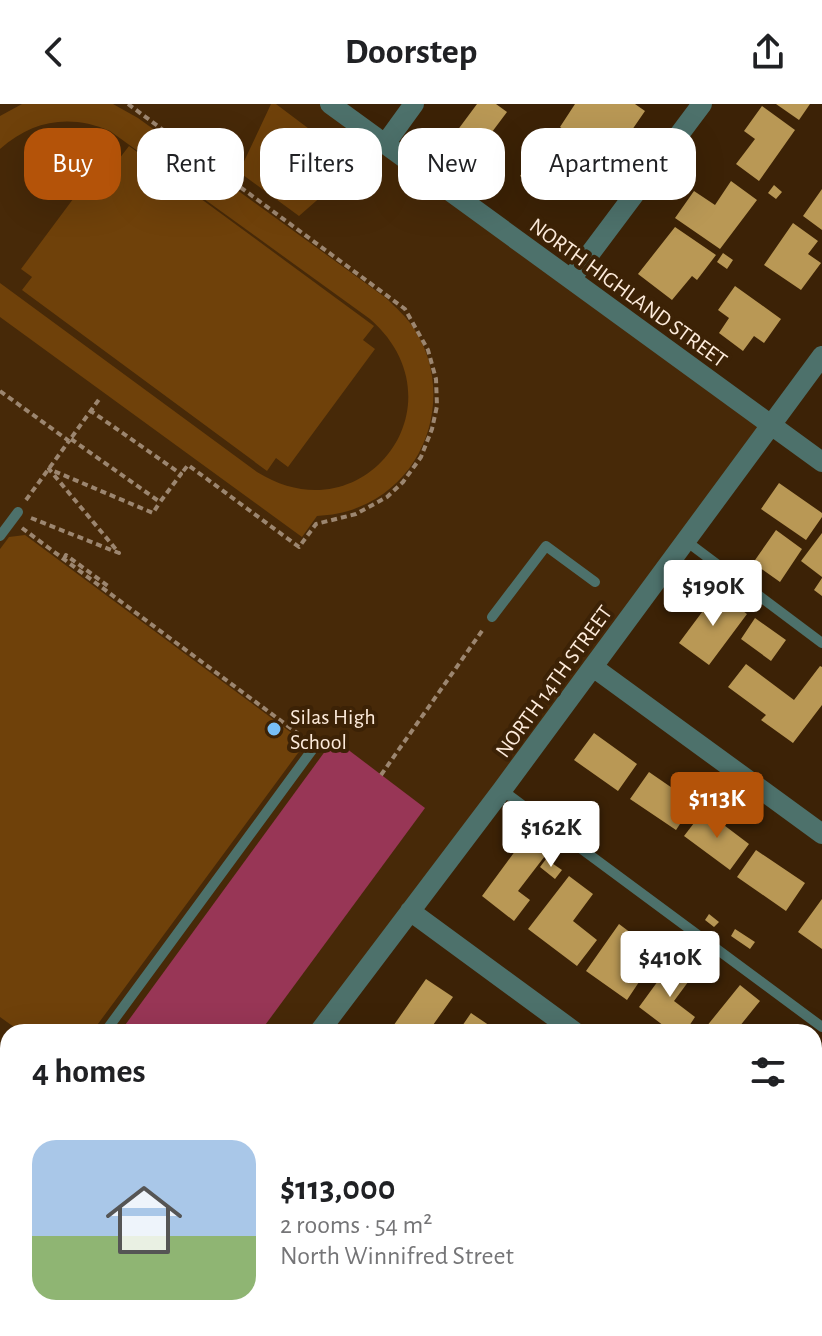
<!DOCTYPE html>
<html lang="en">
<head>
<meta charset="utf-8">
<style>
	body { margin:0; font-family:"Alegreya Sans",sans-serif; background:#f2f2f2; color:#202124; height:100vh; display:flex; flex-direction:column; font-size:30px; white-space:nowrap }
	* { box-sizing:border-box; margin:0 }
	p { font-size:26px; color:#757577 }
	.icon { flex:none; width:44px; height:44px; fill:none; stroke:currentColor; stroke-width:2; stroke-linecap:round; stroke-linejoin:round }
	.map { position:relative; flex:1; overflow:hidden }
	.sheet { position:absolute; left:0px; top:920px; width:822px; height:312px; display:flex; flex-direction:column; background:#fff; border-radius:24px 24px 0 0; box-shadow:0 8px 32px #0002 }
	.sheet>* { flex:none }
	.guide { position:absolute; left:24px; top:24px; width:774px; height:72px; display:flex; gap:16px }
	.price { position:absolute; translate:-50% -68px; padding:0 18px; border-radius:8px; background:#fff; color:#222; font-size:26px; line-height:52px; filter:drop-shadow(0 2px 4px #0008) }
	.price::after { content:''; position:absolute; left:50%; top:48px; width:24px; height:18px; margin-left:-12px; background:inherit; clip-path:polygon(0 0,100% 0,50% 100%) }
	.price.active { background:#b45309; color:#fff }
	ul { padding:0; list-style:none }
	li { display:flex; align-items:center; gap:24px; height:200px; padding:0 32px }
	li span { display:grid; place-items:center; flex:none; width:224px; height:160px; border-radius:24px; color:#555 }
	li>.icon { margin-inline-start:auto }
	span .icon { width:96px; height:96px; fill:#fffc; stroke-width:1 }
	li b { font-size:34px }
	h2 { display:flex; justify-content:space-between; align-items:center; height:96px; padding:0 32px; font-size:34px }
	.pill { padding:0 28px; border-radius:24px; background:#fff; box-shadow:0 8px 32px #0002; font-size:28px; line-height:72px }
	.pill.active { background:#b45309; color:#fff }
	header { display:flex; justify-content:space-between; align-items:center; height:104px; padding:0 32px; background:#fff; font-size:36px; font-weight:700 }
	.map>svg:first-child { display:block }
</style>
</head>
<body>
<header><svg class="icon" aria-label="back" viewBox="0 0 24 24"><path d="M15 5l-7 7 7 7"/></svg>Doorstep<svg class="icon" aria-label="share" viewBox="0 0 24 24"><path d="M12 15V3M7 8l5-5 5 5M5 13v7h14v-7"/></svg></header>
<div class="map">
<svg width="822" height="1232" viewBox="0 0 822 1232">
	<rect width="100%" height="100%" fill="#3c2206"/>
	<path fill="#472908" d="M0,0h330l441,321 -452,607h-311v296h91l-6,8h-93z"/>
	<path fill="#6f410a" d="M22,0h91l25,14 248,180c10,10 21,19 29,32 39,62 14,149 -56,177 -13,6 -27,8 -42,9l-15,21 -302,-220v-34l257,189c107,67 209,-69 113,-153l-260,-188c-40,-17 -77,-11 -110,18v-33z
		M271,0h5l81,61 -58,51 -60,-44z
		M129,42l245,180 -11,14 12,9 -87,118 -12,-9 -9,13 -245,-181 10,-13 -11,-8 87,-117 11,7z
		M25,431l268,199 8,15 -209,283h-71l-21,-15v-468l9,-12z
		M0,961l8,5v57l-8,11z"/>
	<path fill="#983656" d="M334,635l91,69 -165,224h-140z"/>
	<path fill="#b99855" d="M477,0h19l11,8 -30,40 -23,-17z
		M575,0h60l10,7 -35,51 -50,-35z
		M776,0h34l-11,16z
		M762,2l33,24 -36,51 -23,-17 19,-25 -11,-8z
		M537,47l33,22 -17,25 -33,-22z
		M731,77l26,19 -37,49 -45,-31 19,-27 21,14z
		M774,81l8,7 -6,7 -8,-6z
		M822,85v41l-19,-14z
		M793,119l25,18 -10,13 13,9 -20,27 -37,-25z
		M675,123l41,28 -19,25 -5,-4 -20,24 -34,-26z
		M723,149l10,7 -6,9 -10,-7z
		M735,182l46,33 -17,24 -10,-7 -11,15 -24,-18 10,-15 -11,-8z
		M779,379l43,30v4l-16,23 -45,-31z
		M776,426l26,19 -22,33 -27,-19z
		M822,429v44l-21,-16z
		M822,474v18l-8,-6z
		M717,488l30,22 -38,51 -30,-22z
		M755,514l31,22 -15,21 -30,-22z
		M746,560l48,36 26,-34 2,1v38l-29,38 -32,-23 5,-5 -38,-28z
		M594,629l43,31 -19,27 -44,-31z
		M649,668l45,31 -18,27 -46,-31z
		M704,706l45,34 -19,26 -46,-34z
		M527,731l21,17 -30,39 12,9 -16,21 -32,-25z
		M756,746l49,33 -19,28 -49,-34z
		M546,755l16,11 -7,9 -15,-12z
		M569,772l24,18 -20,27 24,19 -20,26 -49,-37z
		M822,795v50l-24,-17z
		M709,810l10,8 -5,5 -9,-7z
		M619,820l20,15 -18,26 20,14 -14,21 -41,-29z
		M735,825l20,13 -5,7 -19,-13z
		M674,855l20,15 -20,27 21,16 -10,15h-13l-33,-25z
		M426,875l27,18 -25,35h-39z
		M740,881l20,16 -25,31h-33z
		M471,909l28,19h-41z
		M814,971l8,6 -8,13z
		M822,997v39l-8,-6v-22z
		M822,1187v25l-8,-5v-9z
		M317,1224h61l5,3 -4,5h-68z
		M561,1224h60l3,2 -5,6h-47z"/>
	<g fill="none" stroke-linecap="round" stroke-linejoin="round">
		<path stroke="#9c8670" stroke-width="4" stroke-dasharray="6 4" stroke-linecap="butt" d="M128,0l277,205 23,41 8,29 1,27 -5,23 -11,28 -18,25 -16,15 -31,17 -40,10 -17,23 -111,-82 -7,9
			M0,287l69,50 31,-43
			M71,335l89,63 21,-28 -90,-63
			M26,396l43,-59
			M31,414l88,35 -70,-84 104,44 7,-11
			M22,424l282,210
			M64,455l2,-4 42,31
			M381,671l103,-147
			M0,1052l8,-11
			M0,1190l8,-11"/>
		<path stroke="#4d716b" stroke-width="10" d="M0,432l18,-24
			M686,437l136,102
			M492,513l54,-71 49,36
			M502,686l320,237
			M105,928l210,-286
			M212,1224l11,8
			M724,1224l11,8"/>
		<path stroke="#4d716b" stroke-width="20" d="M330,0l492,358
			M385,40l29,-40
			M571,175l131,-175
			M593,563l229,167
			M410,807l165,121
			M319,928l183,-242 320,-434
			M814,1103l8,6
			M464,1224l11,8
			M93,1232l6,-8"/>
	</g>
	<circle fill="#78bff7" stroke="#3c2206" stroke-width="3" cx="274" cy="625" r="8"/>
	<g text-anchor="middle" stroke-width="8" stroke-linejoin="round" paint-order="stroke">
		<g font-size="22" fill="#fdebdb" stroke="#3c2206">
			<text transform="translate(629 188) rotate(36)" y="8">NORTH HIGHLAND STREET</text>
			<text transform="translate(553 577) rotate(-54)" y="8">NORTH 14TH STREET</text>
		</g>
		<g font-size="22" fill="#fdebdb" stroke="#3c2206" text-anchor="start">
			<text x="290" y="620">Silas High<tspan x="290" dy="25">School</tspan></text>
		</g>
	</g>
</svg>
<b class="price" style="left:713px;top:524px">$190K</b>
<b class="price active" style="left:717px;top:736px">$113K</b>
<b class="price" style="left:551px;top:765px">$162K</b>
<b class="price" style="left:670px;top:895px">$410K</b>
<div class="guide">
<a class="pill active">Buy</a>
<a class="pill">Rent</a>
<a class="pill">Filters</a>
<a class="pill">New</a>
<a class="pill">Apartment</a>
</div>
<section class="sheet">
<h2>4 homes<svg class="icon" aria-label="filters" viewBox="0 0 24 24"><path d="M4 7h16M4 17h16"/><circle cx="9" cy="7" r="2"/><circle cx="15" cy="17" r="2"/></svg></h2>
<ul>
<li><span style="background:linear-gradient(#a9c7e8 60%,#8fb573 0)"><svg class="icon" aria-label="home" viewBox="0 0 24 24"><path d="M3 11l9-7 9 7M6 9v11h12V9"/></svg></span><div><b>$113,000</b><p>2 rooms · 54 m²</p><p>North Winnifred Street</p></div></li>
</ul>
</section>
</div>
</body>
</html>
